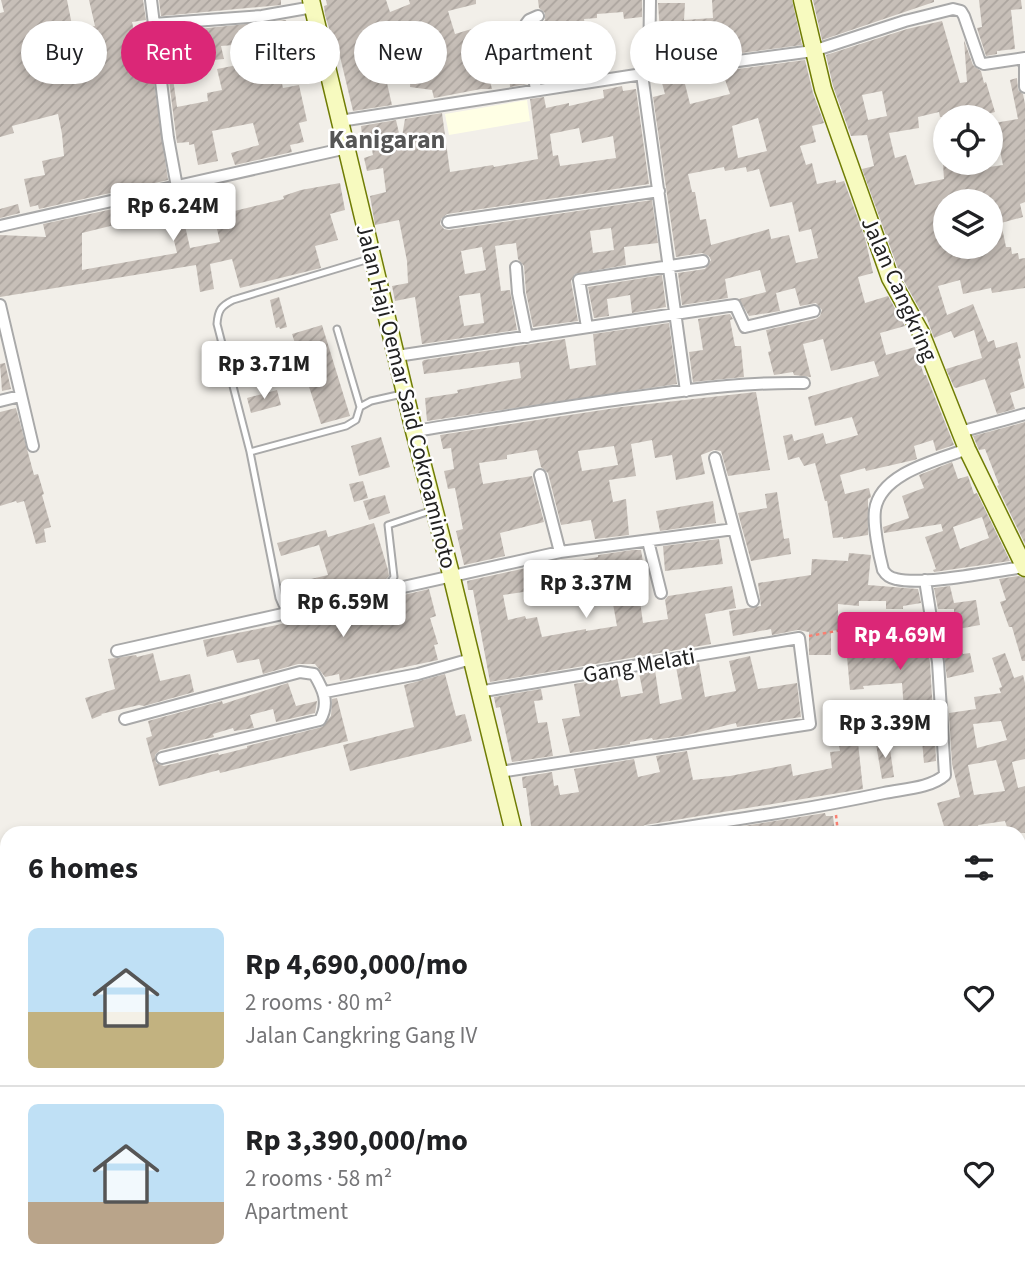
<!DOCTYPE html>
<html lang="en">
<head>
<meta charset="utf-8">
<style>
	body { margin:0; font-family:"Source Sans 3",sans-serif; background:#f2f2f2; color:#202124; height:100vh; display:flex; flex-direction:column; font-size:26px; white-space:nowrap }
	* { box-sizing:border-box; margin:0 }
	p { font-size:23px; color:#757577 }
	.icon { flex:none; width:38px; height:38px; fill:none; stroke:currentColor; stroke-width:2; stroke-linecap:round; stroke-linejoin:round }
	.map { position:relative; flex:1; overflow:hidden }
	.drawer { position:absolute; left:0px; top:826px; width:1026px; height:450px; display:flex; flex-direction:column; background:#fff; border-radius:21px 21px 0 0; box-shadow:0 4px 10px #0003 }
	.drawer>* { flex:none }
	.hud { position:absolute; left:21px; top:21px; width:984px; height:63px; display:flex; gap:14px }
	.controls { position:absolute; left:933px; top:105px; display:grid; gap:14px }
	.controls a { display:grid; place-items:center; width:70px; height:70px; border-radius:50%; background:#fff; box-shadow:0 4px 10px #0003; font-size:35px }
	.price { position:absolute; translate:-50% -60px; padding:0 16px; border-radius:7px; background:#fff; color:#222; font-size:23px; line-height:46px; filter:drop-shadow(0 2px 4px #0008) }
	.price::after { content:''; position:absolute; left:50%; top:42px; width:21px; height:16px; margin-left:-10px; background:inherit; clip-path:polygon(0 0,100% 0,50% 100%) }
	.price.selected { background:#db2777; color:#fff }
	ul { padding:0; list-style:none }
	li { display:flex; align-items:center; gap:21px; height:175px; padding:0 28px }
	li+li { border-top:2px solid #e0e0e0 }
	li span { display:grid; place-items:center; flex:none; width:196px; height:140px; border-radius:10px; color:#555 }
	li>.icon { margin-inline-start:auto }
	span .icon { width:84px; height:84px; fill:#fffc; stroke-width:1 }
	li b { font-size:30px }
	h2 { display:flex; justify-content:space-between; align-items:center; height:84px; padding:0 28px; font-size:30px }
	.tag { padding:0 24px; border-radius:32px; background:#fff; box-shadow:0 4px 10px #0003; font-size:24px; line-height:63px }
	.tag.selected { background:#db2777; color:#fff }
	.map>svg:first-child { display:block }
</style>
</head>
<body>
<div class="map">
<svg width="1025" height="1275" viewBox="0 0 1025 1275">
	<defs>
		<pattern id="park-crowns" width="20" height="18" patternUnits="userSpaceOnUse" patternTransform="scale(1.75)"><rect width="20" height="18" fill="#c8facc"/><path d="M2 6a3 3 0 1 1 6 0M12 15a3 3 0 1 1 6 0" fill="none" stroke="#acd6af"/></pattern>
		<pattern id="building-hatch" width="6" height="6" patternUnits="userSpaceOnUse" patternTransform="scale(1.75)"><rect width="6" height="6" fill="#c7bfb8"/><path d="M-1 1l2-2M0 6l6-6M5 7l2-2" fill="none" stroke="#aba49e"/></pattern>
	</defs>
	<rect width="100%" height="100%" fill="#f2efe9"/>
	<path fill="#ffffe5" d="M527,100l3,21 -81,14 -4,-21z"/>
	<path fill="url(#park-crowns)" d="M584,1269h79v6h-80z"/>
	<path fill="url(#building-hatch)" fill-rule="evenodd" d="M1,0h66l6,30 22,-4 -6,-26h54l3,20 -14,2 6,27 11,-2 19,133 -129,29 -1,-4 -8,2 -6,-28 21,-4 -3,-14 22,-5 -2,-22 -4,-20 -46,12 2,7 -14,4v-124l4,-1z
		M159,0h122v5l-120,11z
		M326,0h60l4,12 20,-8 -1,-4h67v4l-28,7 7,23 33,-10 4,13 11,-2 1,5 16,-2 7,46 -17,3 -1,-13 -20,3 3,12h-11l-47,9 -2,-8 -22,-3 1,-11 -24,7 5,22 -39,6 -16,-67h-3l-9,-29 -1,-9 3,-1z
		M538,0h104v17l-18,2 -1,-7 -26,2v4l-13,1 4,25 4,-1 5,27 -15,3 -4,-17 -31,3 -2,-31h-3v-5l3,-3v-7l-6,-5z
		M712,0h80l10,45 -68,9 -3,-17 -19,1 2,18 -56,8v-18h3l-3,-43h27l-1,17 29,-2z
		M813,0h121v2l-112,38z
		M979,0h42l1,9 -11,1 4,39 -18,2v3l-11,2 -9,-28 5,-1z
		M286,20l6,28 -17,4 8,36 16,-3 8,36 -8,2 5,19 -14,3 2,7 -57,13 -4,-12 28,-8 -6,-22 -41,8 6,30 -20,4 -4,-21 -5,1v-3l-12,1 -12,-93 37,-5 -4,-16zM246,44l2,19 -31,6 5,21 -15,3 1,8 -31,6 -6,-43 53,-5 -3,-13z
		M942,21l18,62 7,-1 -3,-42 9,25 8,6 3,12 2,-1 9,30 -18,5h-37l-1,-5 -21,5 1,11 -30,5 6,25 11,-3 9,30 29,-6 -1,-16h11l1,9 48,-7 -9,-42 24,-4 -8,-39 7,-2 1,12 5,4 2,10v98l-5,2 3,13 -22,6 5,24h5l1,7 6,-1 1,6 6,-1v30l-33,5 -1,-5 -28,6 -3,-14 -22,6 9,29 26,-11 15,38 6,-2 2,8 21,-6 4,16 -3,1 7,29 -15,5 5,16 -18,5 -12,-35 -29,9 -2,-1 -8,-18 36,-11 -8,-28 -20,8 -3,-7 -17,7 -8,-22 -2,1 -24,-43 -38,-105 12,-3 -7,-31 -16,1 -18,-50 -7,-31 81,-26zM882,91l5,25 -19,4 -6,-25zM945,201h45l3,34h-3v12l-45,2z
		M545,50l5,29 -7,2 -5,-30z
		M805,60l8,33 11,30 -12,3 4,16 -16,4 6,19 6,-2 5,21 19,-4v3l8,-2 21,57 8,35 -15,4 7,26 23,-7 17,30 -25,7 6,22 29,-8 9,28h2l28,70 -18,6 -3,-11 -19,6 3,13 -3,1 -48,11 -1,-3 -25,7 5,19 24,-6 2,9 -3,2v36l-25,4v-2l-10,1 -6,-37h-2l-10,-38 -11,3 -5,-9 -11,3 -5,-24 9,-2 2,7 29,-8 3,11 32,-9 -6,-18 -37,9 -7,-29 71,-21 -5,-15 -43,10 -8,-32 -20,5 8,33 -17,-2 -1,-3 -19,3 -6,-23 3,-1 -5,-21 50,-11 4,-3 2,-6 -6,-7 -16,3 -5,-18 -19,5 4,18 -31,5 -10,-17 27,-7 -6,-22 -35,9 3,19 -46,7 -4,-32 27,-4 6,-9 -2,-4 -7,-3 -26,4 -23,-160 12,-3 -4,-15 22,-3 7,28 40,-10 -8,-23zM758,118l9,33 -29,7 -6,-32zM724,167l1,4 21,-4 1,5 12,-3 11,38 22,-5 7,30 12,-3 7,29 -22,5 -7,-28 -18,4 -2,-10 -58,16 -5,-26 -6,1 -5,-28h-3l-4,-18z
		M622,86l1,5 13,-2 13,95 -202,30 -6,5 -1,5 4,5 5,1 203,-30 6,43 -34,4 2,18 -51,9 -4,7 7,40 -45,6 -7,-35 -2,-26 -6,-7 -2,-16 -21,3 6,45 9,-1 7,40 -95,14 -7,-47 -20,4 -3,-15 16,-3 -1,-22 -8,-41 -24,5 -5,-29 16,-4 -3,-24 -16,3 -3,-13 9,-3 -4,-21 -7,1 -1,-9 35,-6 5,22 4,-23 37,-6 8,59 43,-7 1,2 44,-8 -8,-60 14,-2 2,11 23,-5v3l35,-8 -1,-8zM579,128l3,15 31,-7 3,22 -56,8 -2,-11 -5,1 -3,-22zM611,228l3,22 -21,3 -3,-22zM482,247l4,23 -21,4 -4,-23zM480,293l4,30 -20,3 -5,-30z
		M340,183l5,27 -15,4 8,26 -23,6 6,22 -81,20 -8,-29 -22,5 4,25 -14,3 -4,-27 -196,32v-62l46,2 -3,-13 135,-29 12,53 30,-6 -6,-26 70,-17 -1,-3 18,-6zM167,212l10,41 -95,17v-37z
		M18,204l2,9 -20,5v-9z
		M662,275l4,32 -34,6 -2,-18 -23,4 2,17 -15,2 -6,-31z
		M279,297l8,30 -7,2 -1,-2 -3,1 -6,-28z
		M730,314l3,5 -3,1 5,26h6l3,31 -51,5 -4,-30 14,-2 -5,-31z
		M669,323l8,61 -250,37 -2,-23 33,-5 -1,-3 64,-12 -2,-16 -95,12 -2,-12 2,-2 141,-21 5,30 26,-4 -3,-31z
		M322,325l28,91 -29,8 -29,-90z
		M5,363l6,26 -9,2 -2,-27z
		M277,390l4,15 -30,8 -4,-15z
		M756,392l14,78 -42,6 -7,-25 -7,-1 -13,5 4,19 -29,6 -4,-25 -17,3 -3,-18 -21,4 5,32 -27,4 4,22 13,-3 3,36 -34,4 -4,-19 -30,5 -13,-52 -7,-6 -4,-17 -30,5v4l-28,4 4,21 49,-8 12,46 -44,11 5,23 -41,9 -8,-34 7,-2 -8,-41 -7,1 -4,-18 10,-2 -3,-21 -8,1 -3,-14 182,-28zM614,446l4,19 -36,6 -4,-20z
		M16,408l18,67 4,-1 6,20 -2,1 9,32 -7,2 2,13 -10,2 -12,-43 -7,2 -1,-2 -16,5v-94z
		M1025,422v122l-28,-58 2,-1 -14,-36 -6,1 -6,-14z
		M381,437l9,30 -31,9 -8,-30z
		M952,462l6,17 10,-3 6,18 3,-1 33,68 -76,11 -1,-2 3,-1 -11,-32 18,-6 -2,-7 -57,9 -1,-6 26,-9 -7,-22 22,-8 -5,-13zM982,517l7,21 -29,11 -7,-22z
		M363,481l5,17 -14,4 -5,-18z
		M777,492l7,47 5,-1 2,16 -40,7 -13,-48 29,-5 -2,-14z
		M385,495l5,18 -21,7 -6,-19z
		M713,501l3,22 -56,8 -4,-20z
		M374,523l14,47 1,6 -3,3 -25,6 -2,-5 -8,1 -58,15 -3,-12 38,-9 -9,-30 -38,11 -4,-13 49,-13 2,7z
		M719,539l4,25 -58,7 -2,-25z
		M632,550h9l4,24 -142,21 5,25 17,-4 1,3 11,-2 5,20 44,-8v2l31,-5 -4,-22 27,-3 3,22 25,-4 -3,-19 3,-4 64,-10 4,22 -31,6 6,30 -221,38 -17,-92h-5l-1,-9 82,-18 1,3 48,-9v-2z
		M849,553l22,2 -3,30 50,4 3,14 -18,3v3h-17v-8h-27v5l-21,-2v26l-7,1v24h-22v-23l-11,-2 -26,5 -1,-6 -38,7 -4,-25 32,-5 -3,-23 53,-8 1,-16 36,2z
		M1018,576l7,2v83h-3l-10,-34h-3l-9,-25 6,-2 -7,-21z
		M950,586l4,17 22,-3 4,25 -22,4 5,25 7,-1 4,19 -27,6 -8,-58 15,-2v-9h-16l-4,-21z
		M429,589l7,27 -6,2 8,26 -4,1 4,15 -98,21 -1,-7 -14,3 -10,-13h-17l-35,10 -4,-15 -22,4 -4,-13 -26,7 -4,-17 74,-15z
		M924,622l6,41 3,51h-8l3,20 -22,3 -4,-54 -39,3 1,3 -14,1 -3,-33 20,-2 -1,-4 15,-1 -3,-18z
		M153,653l7,28 30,-7 4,18 -50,14 -5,-1 -38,9 1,1 -10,4 -7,-21 30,-9 -7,-30 28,-4 1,2z
		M1005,653l9,25 9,-3 2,8v76l-13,3 6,26 7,-2v47h-16l-4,-12 -27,4 2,8h-34l-9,-30 23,-6 -8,-33 -3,-51 27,-4 -2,-12 27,-4 -2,-5 3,-1 -10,-29zM1001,721l6,19 -30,8 -4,-24zM996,760l9,31 -31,4 -6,-30z
		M750,656l8,33 39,-6 4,34 -64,10 -1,-4 -53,13 -30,4 -1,-2 -22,4v2l-60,9 -8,-34 18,-3 -6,-32 43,-7 4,20 22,-4 -4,-20 16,-3 5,34 22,-5 -6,-32 23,-4 6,34 31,-6 -7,-30z
		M445,674l11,42 9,-2 7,27 -122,30 -7,-26 71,-18 -10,-42z
		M288,683l8,23 21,-5 -2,12 -39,9 -3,-13 -23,6 4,13 -20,3 -1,-3 -20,6 1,3 -54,13 -5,5 1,8 8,3 54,-13 1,2 28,-7v-2l75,-19 9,-11 1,-17 5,-1 11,43 -128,32 -1,-3 -60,16 -13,-48 6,-2 -4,-15 74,-20 1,3z
		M541,689l2,11 -9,1 4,22 9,-1 6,34 -41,6 -12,-55 -4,1 -2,-11z
		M856,724l7,65 -218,36 -4,2 -3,6h-6v-7l-21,5 -1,-3 -21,4 -57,1 -6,-45h-3l-1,-11 30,-5 2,14 4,-1 2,10 19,-3 -5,-23 60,-10 4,18 22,-5 -4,-16 31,-5 6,29 37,-4 61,-12 2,12 39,-8 -2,-16 10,-1 -4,-24z
		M935,739l1,22 -12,2 -2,-23z
		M889,742l5,35 -12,2 -6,-35z
		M825,813l1,3h7l2,17h-135z"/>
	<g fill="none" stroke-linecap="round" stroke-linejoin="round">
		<g stroke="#a9a9a9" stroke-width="9">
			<path id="lane" d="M369,259l-136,41c-12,6 -15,10 -16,24l33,128 29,146 3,7 8,2 99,-23 5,-7 -6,-52 45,-15
				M337,329l23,78
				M250,452l96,-26 10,-6 4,-13 11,-6 31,-7"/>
		</g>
		<g stroke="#a9a9a9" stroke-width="14">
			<path id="street" d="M151,0l17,138 9,49
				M153,24l109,-8 51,-9
				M1025,58v29
				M649,73l1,-73
				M642,74l44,317
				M536,90l-10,-66 3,-4 9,-4
				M340,121l309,-48 164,-22 92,-30 48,-12 8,2 3,5 16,46 4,2 41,-6
				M448,222l211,-31
				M0,226l347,-78
				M516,267l2,26 9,44
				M0,305l33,141
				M587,327l-8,-47 124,-19
				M397,356l331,-50 7,-1 10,22 69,-16
				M0,401l20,-5
				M414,431c79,-12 157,-26 237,-36 51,-7 101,-13 153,-12
				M960,432l65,-18
				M967,449c-29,11 -87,24 -92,61 -2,15 4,45 8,60 3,5 7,8 13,9 29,7 96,-8 128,-12
				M540,475l20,77
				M734,529l19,72
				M648,541l13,52
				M117,651l443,-99 174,-23 -19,-71
				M325,692l93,-18 53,-15
				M478,692l321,-54 11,86 -310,48
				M125,719l175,-47 14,2c9,15 16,29 6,46l-158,38
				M646,833c80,-12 160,-23 238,-40 19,-4 47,-5 61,-18l-7,-113 -13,-82
				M0,1040l7,2
				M118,1269l1,6
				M665,1269l2,6
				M159,1275l29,-6"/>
		</g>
		<g stroke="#707d05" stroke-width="19">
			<path id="secondary" d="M311,0l103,431 37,143 63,259
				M802,0l21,89 67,189 31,55 46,116 58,119
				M0,1137l7,-1
				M1018,1247l7,-1
				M518,1269l8,6
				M574,1275v-6
				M675,1275l7,-6"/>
		</g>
		<path stroke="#fa8072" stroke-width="2.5" stroke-dasharray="3.5 3.5" stroke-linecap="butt" d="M809,636l110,-20
			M836,815l2,18"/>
		<use href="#lane" stroke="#fff" stroke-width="5"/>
		<use href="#street" stroke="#fff" stroke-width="10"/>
		<use href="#secondary" stroke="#f7fabf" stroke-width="16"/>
	</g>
	<g text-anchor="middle" stroke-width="5" stroke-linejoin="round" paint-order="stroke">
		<g font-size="23" fill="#222" stroke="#fff">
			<text transform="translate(900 289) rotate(66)" y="8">Jalan Cangkring</text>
			<text transform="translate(407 396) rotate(76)" y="8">Jalan Haji Oemar Said Cokroaminoto</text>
			<text transform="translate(639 665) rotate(-10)" y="8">Gang Melati</text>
		</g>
		<g font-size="26" font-weight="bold" fill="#555" stroke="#fff">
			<text x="387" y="148">Kanigaran</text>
		</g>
	</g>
</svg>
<div class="controls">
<a><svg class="icon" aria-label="locate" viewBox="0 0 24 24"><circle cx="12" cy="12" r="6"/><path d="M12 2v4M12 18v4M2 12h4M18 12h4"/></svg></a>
<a><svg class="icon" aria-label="layers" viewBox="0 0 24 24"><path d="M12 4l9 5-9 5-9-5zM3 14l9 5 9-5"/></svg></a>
</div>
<b class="price" style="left:173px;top:243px">Rp 6.24M</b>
<b class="price" style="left:264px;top:401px">Rp 3.71M</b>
<b class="price" style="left:586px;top:620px">Rp 3.37M</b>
<b class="price" style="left:343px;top:639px">Rp 6.59M</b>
<b class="price selected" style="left:900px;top:672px">Rp 4.69M</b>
<b class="price" style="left:885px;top:760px">Rp 3.39M</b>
<div class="hud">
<a class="tag">Buy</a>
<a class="tag selected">Rent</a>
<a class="tag">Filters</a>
<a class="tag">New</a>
<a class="tag">Apartment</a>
<a class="tag">House</a>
</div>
<section class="drawer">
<h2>6 homes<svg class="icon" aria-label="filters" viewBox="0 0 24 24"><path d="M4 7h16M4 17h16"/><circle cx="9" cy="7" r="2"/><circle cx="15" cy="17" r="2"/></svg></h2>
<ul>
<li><span style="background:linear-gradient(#bfe0f5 60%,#c2b280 0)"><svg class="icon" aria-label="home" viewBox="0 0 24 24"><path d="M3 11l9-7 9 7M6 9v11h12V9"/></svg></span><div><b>Rp 4,690,000/mo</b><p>2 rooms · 80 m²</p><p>Jalan Cangkring Gang IV</p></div><svg class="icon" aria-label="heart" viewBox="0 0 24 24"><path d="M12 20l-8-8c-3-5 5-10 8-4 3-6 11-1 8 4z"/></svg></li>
<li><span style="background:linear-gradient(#bfe0f5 70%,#b9a48a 0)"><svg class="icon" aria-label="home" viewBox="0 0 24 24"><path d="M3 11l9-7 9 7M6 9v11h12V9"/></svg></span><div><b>Rp 3,390,000/mo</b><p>2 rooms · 58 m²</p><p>Apartment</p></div><svg class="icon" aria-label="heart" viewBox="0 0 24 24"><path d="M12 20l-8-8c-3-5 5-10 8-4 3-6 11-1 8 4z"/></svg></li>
</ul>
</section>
</div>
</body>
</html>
